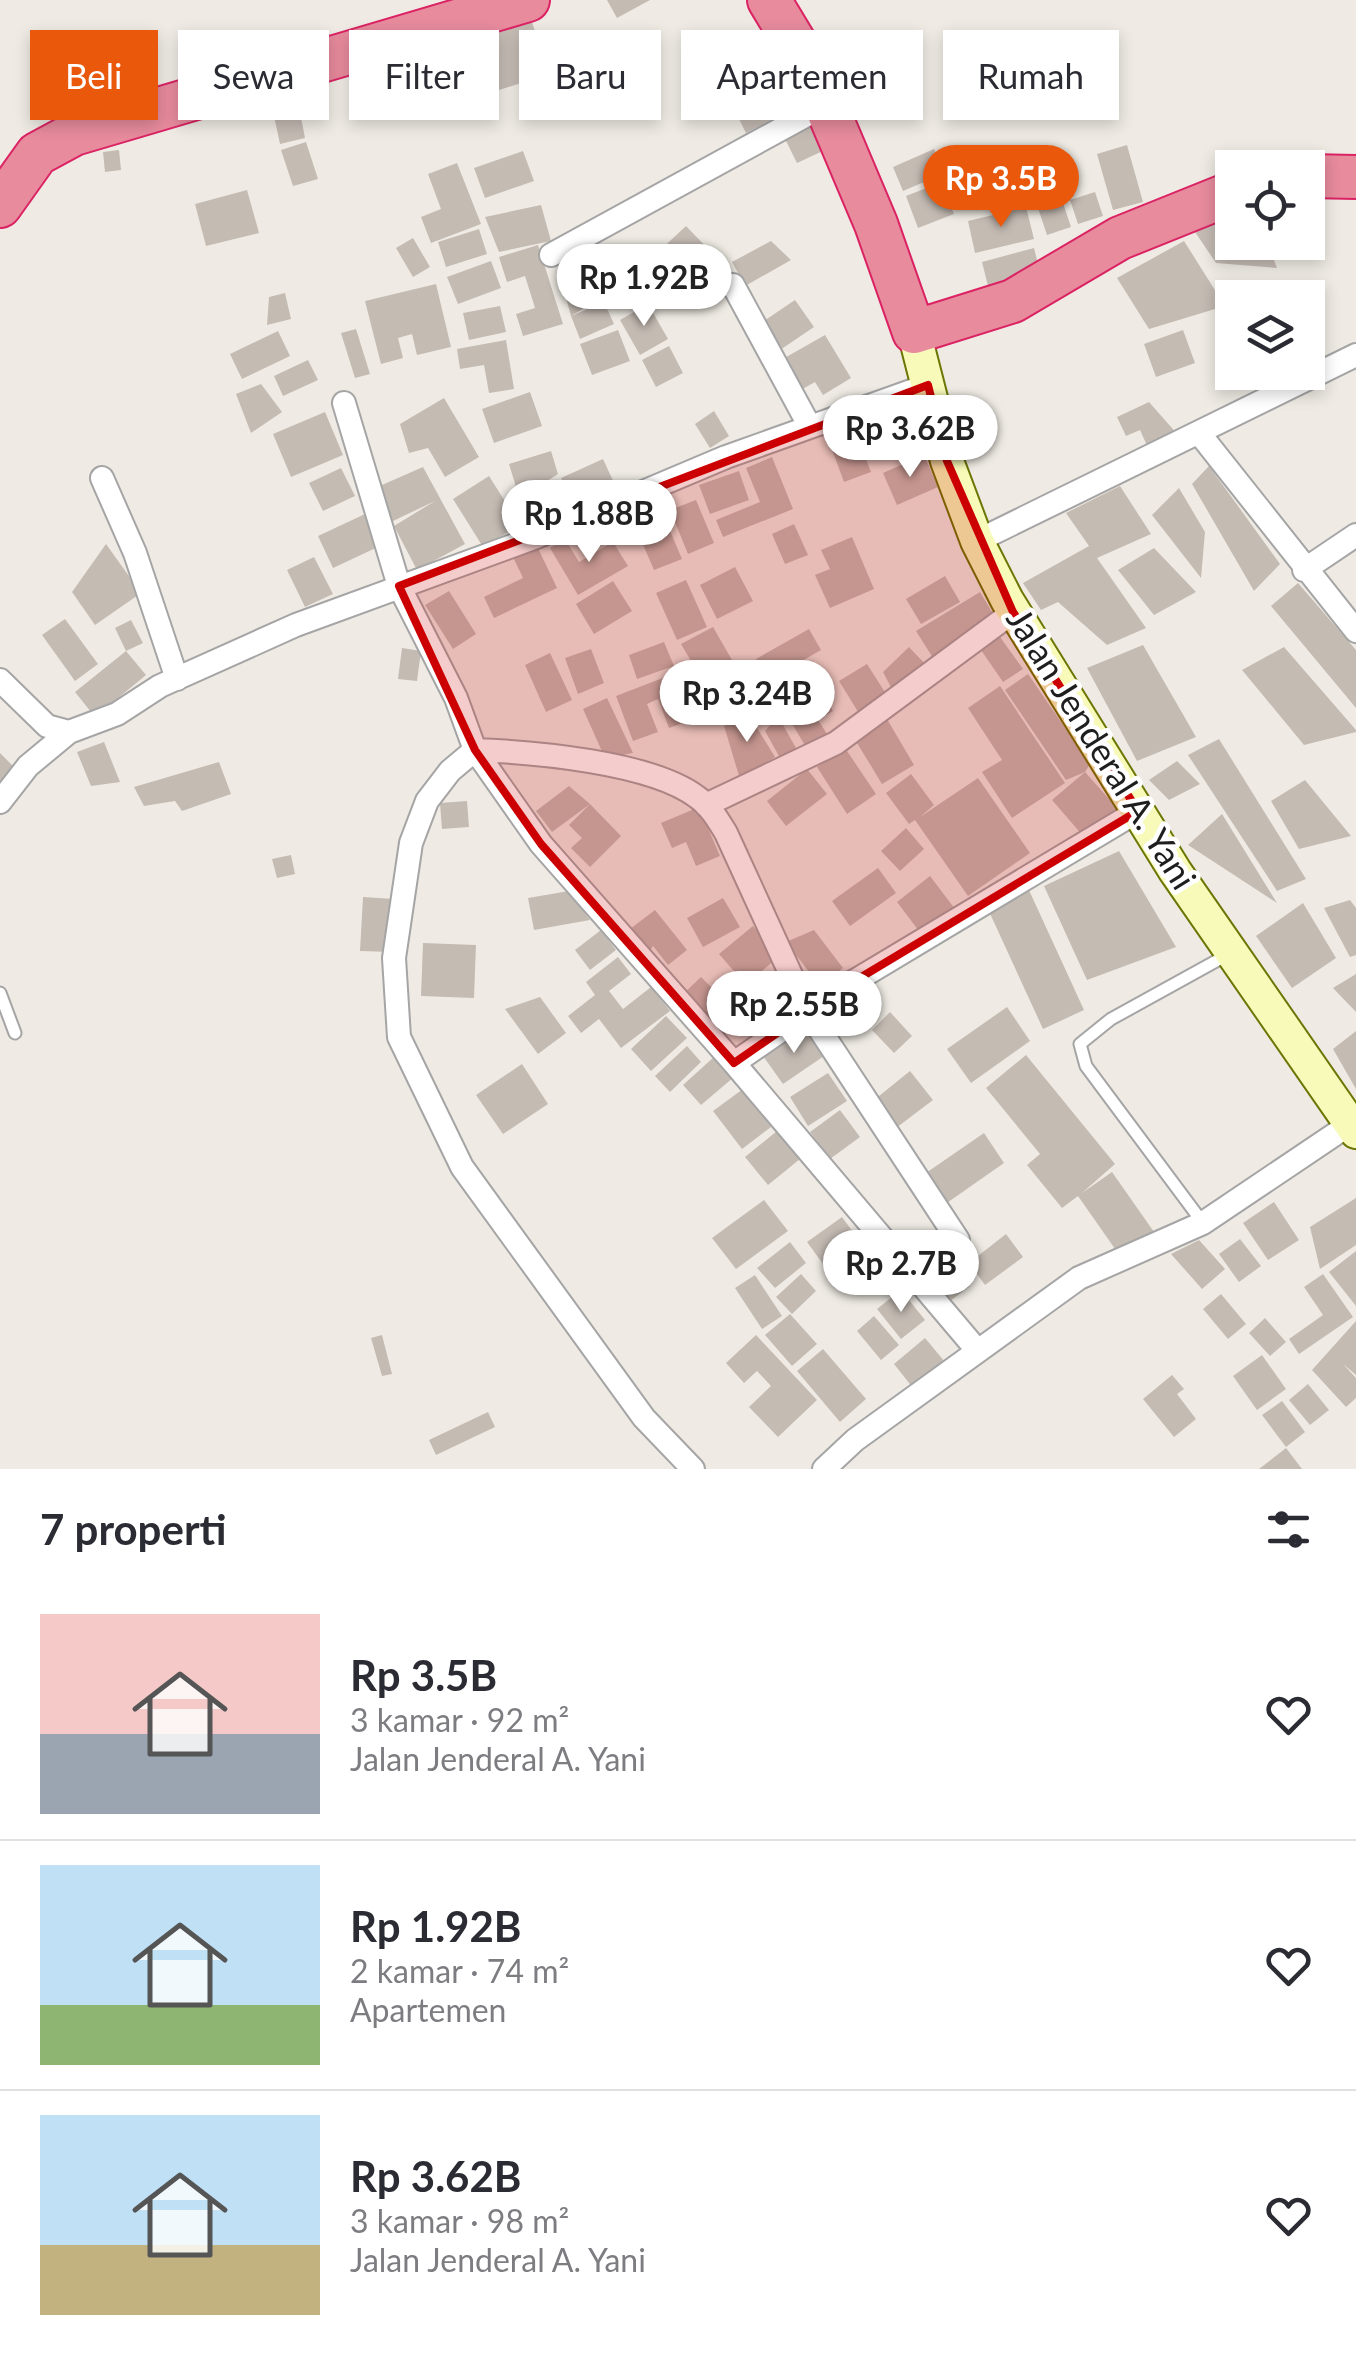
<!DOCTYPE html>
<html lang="id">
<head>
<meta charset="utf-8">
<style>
	body { margin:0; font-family:Lato,sans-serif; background:#f7f7f7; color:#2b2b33; height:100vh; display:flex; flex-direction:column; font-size:38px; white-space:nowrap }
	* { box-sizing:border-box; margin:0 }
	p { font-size:32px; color:#7c7c81 }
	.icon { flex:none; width:55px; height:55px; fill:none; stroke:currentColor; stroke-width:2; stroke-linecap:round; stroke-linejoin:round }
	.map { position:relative; height:1469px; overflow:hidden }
	.panel { display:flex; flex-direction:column; background:#fff; flex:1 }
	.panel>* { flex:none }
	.hud { position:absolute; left:30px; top:30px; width:1298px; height:90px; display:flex; gap:20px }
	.fabs { position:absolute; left:1215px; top:150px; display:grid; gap:20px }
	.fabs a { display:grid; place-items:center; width:110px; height:110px; border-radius:0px; background:#fff; box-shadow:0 5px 15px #0003; font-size:50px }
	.price { position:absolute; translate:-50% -85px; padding:0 22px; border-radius:35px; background:#fff; color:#222; font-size:32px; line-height:65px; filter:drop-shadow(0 2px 5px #0008) }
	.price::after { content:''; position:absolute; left:50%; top:60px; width:30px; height:22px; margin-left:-15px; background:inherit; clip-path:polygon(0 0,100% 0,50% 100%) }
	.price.active { background:#ea580c; color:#fff }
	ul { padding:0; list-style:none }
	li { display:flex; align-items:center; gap:30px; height:250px; padding:0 40px }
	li+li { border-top:2px solid #e1e1e2 }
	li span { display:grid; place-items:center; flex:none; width:280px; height:200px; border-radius:0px; color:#555 }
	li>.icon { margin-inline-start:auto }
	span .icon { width:120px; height:120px; fill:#fffc; stroke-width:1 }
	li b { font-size:42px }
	h2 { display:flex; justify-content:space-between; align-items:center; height:120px; padding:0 40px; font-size:42px }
	.chip { padding:0 35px; border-radius:0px; background:#fff; box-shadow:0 5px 15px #0003; font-size:35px; line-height:90px }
	.chip.active { background:#ea580c; color:#fff }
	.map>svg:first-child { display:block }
</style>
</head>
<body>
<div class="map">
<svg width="1356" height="1469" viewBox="0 0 1356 1469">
	<rect width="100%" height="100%" fill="#efebe4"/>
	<path fill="#c4bbb3" d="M607,0h43l-33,18z
		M531,19l18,55 -81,26 -18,-54z
		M776,70l19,38 -49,25 -19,-38z
		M297,97l8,41 -25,6 -9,-42z
		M810,122l15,28 -28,13 -14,-28z
		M306,142l12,37 -25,7 -12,-36z
		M1127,145l16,57 -30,8 -16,-56z
		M934,149l11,24 -42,18 -10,-24z
		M119,150l2,20 -16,2 -2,-20z
		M523,151l11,30 -49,17 -11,-30z
		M457,163l24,61 -50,19 -10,-26 20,-8 -13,-35z
		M942,182l12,32 -36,14 -12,-32z
		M247,190l12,43 -53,13 -11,-42z
		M1095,192l8,24 -25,8 -8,-24z
		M1062,200l9,27 -24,8 -9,-27z
		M541,205l10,36 -52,11 -14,-35z
		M1026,207l8,32 -59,14 -7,-32z
		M1232,217v25h35l10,26 -61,-5 -23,-34z
		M686,226l29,30 -38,21 -21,-23z
		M479,229l8,25 -41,13 -8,-25z
		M413,238l17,29 -17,10 -17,-29z
		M771,241l20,19 -46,26 -13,-24z
		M1184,241l41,65 -76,23 -32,-51z
		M538,245l25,79 -40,12 -7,-22 19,-6 -10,-32 -18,6 -8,-25z
		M1034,248l7,28 -52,14 -7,-28z
		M491,261l10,27 -43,16 -11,-27z
		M586,273l15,25 -30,18 33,-14 10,22 -34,15 -9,-23 -10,-37z
		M436,284l15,63 -34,8 -5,-21 -14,4 5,20 -22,6 -16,-63z
		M285,293l6,26 -24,6 2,-28z
		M795,300l19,27 -34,23 -19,-27z
		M648,304l20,35 -28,16 -20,-35z
		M500,306l6,26 -37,8 -6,-27z
		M356,329l14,45 -15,4 -14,-45z
		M618,330l12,31 -38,14 -12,-31z
		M1183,330l12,33 -39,14 -12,-33z
		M278,331l12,25 -48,23 -12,-25z
		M825,335l26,43 -28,17 -8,-13 -16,9 -18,-31z
		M506,340l8,49 -25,4 -5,-28 -24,4 -3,-20z
		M669,346l14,27 -27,14 -14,-27z
		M308,360l10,20 -35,16 -9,-20z
		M261,384l21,28 -31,21 -15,-39z
		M530,392l12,34 -48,17 -12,-34z
		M444,398l35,59 -34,20 -17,-29 -19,5 -9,-29z
		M909,402l8,11 -43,13 -4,-12z
		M1149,402l30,34 -30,14 -9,-20 -14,6 -9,-19z
		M714,411l15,25 -19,12 -15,-24z
		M325,412l18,43 -52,22 -18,-43z
		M906,425l7,21 -29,9 -7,-22z
		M856,433l15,39 -27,10 -14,-38z
		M551,451l7,23 -14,9 8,13 -11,8 -11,-17 -13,3 -8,-26z
		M924,455l14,32 -41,18 -14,-32z
		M772,457l21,52 -70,28 -7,-17 44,-18 -14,-34z
		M603,459l12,26 -42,19 -12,-26z
		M1209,466l71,98 -26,27 -62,-107z
		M423,467l42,77 -48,26 -23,-44 41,-25 -44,21 -16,-34z
		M341,468l14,28 -32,15 -14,-28z
		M739,471l10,29 -39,14 -11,-29z
		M489,476l31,49 -37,22 -30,-48z
		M1120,486l31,48 -54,24 49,70 -39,17 -49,-43 -17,8 -18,-27 66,-37 -23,-33z
		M1179,488l26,44 -4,46 -49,-63z
		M696,500l18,43 -26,11 -18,-44z
		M660,507l22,52 -28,11 -22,-51z
		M365,514l15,32 -47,22 -15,-32z
		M794,524l14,31 -23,9 -13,-30z
		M852,537l22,52 -44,19 -15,-33 15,-6 -9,-19z
		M565,539l14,23 34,-20 15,24 -50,29 -28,-47z
		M106,544l35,49 -46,32 -23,-33z
		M537,546l20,42 -63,30 -10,-21 39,-19 -10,-21z
		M1154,548l42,44 -42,23 -36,-45z
		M314,557l19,37 -28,13 -18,-37z
		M735,567l18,34 -36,18 -17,-34z
		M945,576l15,26 -39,22 -15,-25z
		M686,580l21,47 -30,13 -21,-47z
		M613,581l19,30 -38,23 -18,-30z
		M1298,583l58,67v58l-85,-102z
		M449,591l27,43 -23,15 -28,-44z
		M980,592l17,28 -64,38 -17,-27z
		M65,619l33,45 -23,17 -33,-46z
		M131,620l12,23 -17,8 20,24 -51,42 -20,-25 51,-41 -11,-23z
		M713,627l19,33 -31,18 -20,-34z
		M809,629l12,21 -26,15 17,29 -27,16 -29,-51z
		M1000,637l23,32 -20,13 -22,-32z
		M664,642l10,24 -37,13 -8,-24z
		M1143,645l53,92 -59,24 -50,-93z
		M909,647l18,19 -32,29 -12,-23z
		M1284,647l72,83v2l-52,13 -62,-75z
		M402,648l19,3 -4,30 -19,-2z
		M591,649l13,34 -26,11 -13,-36z
		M550,653l22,47 -26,12 -21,-47z
		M867,664l21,33 -28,18 -21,-34z
		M673,674l18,46 -22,8 -11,-29 -11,5 11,28 -25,9 -17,-45z
		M1028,674l62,90 -5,8 -19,8 -61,-90z
		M1000,686l65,97 -53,35 -30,-46 20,-12 -34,-52z
		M823,694l10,17 -15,9 11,17 -22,12 -20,-34z
		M607,698l26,55 -28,5 -22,-49z
		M747,712l28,45 -35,22 -16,-53z
		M778,716l23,41 -17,8 -19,-34z
		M887,719l27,46 -32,19 -28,-46z
		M1219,739l87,140 -29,12 -89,-136z
		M104,742l16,40 -29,4 -14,-34z
		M845,748l31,46 -29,20 -30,-47z
		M0,753l14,14 -14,14z
		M1177,761l23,23 -31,16 -20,-20z
		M219,762l12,32 -49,17 -7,-10 -31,5 -10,-19z
		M807,769l20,25 -41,32 -19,-25z
		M1085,772l32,36 -33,29 -32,-37z
		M911,774l23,31 -14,12 58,-39 52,75 -62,43 -53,-76 -6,4 -23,-31z
		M1305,780l46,56 -52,13 -28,-48z
		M569,786l21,18 31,32 -31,31 -19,-19 11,-10 -13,-13 21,-21 -38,28 -16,-21z
		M467,801l2,26 -27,2 -2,-26z
		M699,807l21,49 -24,10 -10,-24 -14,6 -11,-25z
		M1222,814l55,89 -89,-58z
		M906,828l18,21 -24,22 -19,-20z
		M1119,851l57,96 -89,33 -43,-94z
		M291,855l4,19 -18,4 -5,-19z
		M878,868l18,25 -46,33 -18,-25z
		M930,876l25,33 -33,26 -25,-33z
		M1028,888l56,122 -41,19 -56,-122z
		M569,891l21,29 -56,10 -6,-32z
		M363,897l31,2 -2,53 -32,-1z
		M723,898l17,29 -37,20 -16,-29z
		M1350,900l6,8v47l-6,2 -26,-49z
		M1303,903l33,55 -44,30 -36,-52z
		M655,910l32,40 -19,15 -15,-19 -7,11 -20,-25z
		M753,926l26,30 -33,29 -27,-31z
		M601,930l15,20 -26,20 -15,-20z
		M814,930l29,38 -23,18 -34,-44z
		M423,943l53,2 -2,53 -53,-2z
		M618,957l13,17 -22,17 14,18 28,-22 19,24 -49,37 -22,-29 -18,14 -13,-17 27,-21 -9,-13z
		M1356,974v38l-23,-24z
		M701,977l25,25 -17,17 -26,-25z
		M775,980l20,27 -28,21 -20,-26z
		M540,997l26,36 -28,21 -33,-45z
		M1007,1007l23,34 -59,42 -24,-34z
		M890,1012l22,24 -18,17 -22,-23z
		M666,1016l21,22 -36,33 -20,-22z
		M805,1028l19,28 -41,28 -20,-28z
		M1356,1031v58l-23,-40z
		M687,1046l14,16 -31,30 -15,-16z
		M1026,1055l89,109 -33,29 30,-21 42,60 -34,24 -42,-60 -16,12 -35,-43 13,-11 -54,-66z
		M715,1056l19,21 -33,28 -18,-20z
		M522,1064l26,40 -45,30 -27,-39z
		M910,1071l23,29 -37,28 -22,-28z
		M828,1073l19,28 -39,25 -18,-29z
		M743,1089l28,38 -29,22 -29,-38z
		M840,1110l20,27 -30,22 -20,-27z
		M777,1131l23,28 -32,26 -23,-28z
		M984,1133l20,30 -60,42 -21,-30z
		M1356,1198v47l-36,24 -10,-42z
		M764,1200l24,31 -52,38 -24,-31z
		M1274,1202l25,38 -31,20 -25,-37z
		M842,1217l24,33 -35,25 -24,-33z
		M1006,1234l17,23 -38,28 -16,-22z
		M1240,1239l21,27 -22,16 -20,-28z
		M1199,1240l26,29 -23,20 -31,-35z
		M790,1242l16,21 -31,25 -18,-20z
		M1356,1251v55l-27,-34z
		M949,1259l21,27 -25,19 -21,-27z
		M801,1274l15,17 -24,23 -16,-17z
		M1323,1274l30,43 -54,37 -10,-15 34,-24 -19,-28z
		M755,1275l27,41 -20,13 -27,-41z
		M901,1290l24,30 -24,19 -24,-30z
		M1221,1294l25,30 -18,15 -25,-30z
		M790,1314l27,30 -25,22 -27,-31z
		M874,1316l25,29 -18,15 -24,-29z
		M1265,1318l21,24 -16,14 -21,-23z
		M1356,1321v54l-13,-11 13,14v20l-10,9 -34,-37z
		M382,1335l10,39 -10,2 -11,-38z
		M756,1335l61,65 -39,37 -29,-30 22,-21 -14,-15 -13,12 -18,-20z
		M925,1338l20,24 -32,26 -19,-24z
		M823,1349l43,50 -26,23 -43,-51z
		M1262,1355l24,34 -29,21 -24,-34z
		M1172,1375l12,14 -7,5 19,25 -22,18 -31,-38z
		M1308,1384l21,26 -19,15 -21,-25z
		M1282,1401l23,31 -19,15 -24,-32z
		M488,1412l7,15 -59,28 -7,-15z
		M1286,1448l16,21h-43z"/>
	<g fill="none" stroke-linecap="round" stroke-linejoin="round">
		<g stroke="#a5a5a5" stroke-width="15">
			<path id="lane" d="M0,993l15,40
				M1203,1223l-117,-157 -6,-22 31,-25 116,-64"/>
		</g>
		<g stroke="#a5a5a5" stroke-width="26">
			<path id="street" d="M551,255l274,-150
				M733,285l77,142
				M344,403l55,183 57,112 19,52 -25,21 -23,30 -16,42 -17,115 5,79 63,130 182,251 49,51
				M1199,433l157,198
				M102,478l33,75 42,126
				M977,541l379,-186
				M1304,570l52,-35
				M0,680l47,46 22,6 48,-18 43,-28 136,-61 238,-87 192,-81 202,-72
				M0,802l28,-36 41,-34
				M706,805l130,-62 177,-131
				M734,1063l-193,-219 -66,-94c57,2 176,12 222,47 13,9 21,23 29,36l81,177 151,230
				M977,1350l-243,-287 104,-72 300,-180
				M824,1469l31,-29 224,-162 124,-55 153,-103"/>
		</g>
		<g stroke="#6b7604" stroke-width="36">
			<path id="secondary" d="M914,332l33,129 30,80 30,59 168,271 181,261"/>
		</g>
		<g stroke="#db2364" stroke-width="46">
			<path id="highway" d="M769,0l41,68 66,156 38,108 99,-31 107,-63 112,-45
				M1308,176l48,1
				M0,206l37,-52 37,-20 454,-134"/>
		</g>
		<use href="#lane" stroke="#fff" stroke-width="11"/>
		<use href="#street" stroke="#fff" stroke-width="22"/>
		<use href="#secondary" stroke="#f7fab8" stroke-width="32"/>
		<use href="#highway" stroke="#e78b9d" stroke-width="42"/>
	</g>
	<path fill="#cc0002" fill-opacity="0.2" stroke="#cc0002" stroke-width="8" stroke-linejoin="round" d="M928,385l19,76 66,151 125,199 -300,180 -104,72 -193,-219 -66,-94 -76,-164z"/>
	<g text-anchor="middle" stroke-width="9" stroke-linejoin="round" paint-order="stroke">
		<g font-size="35" fill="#1e1e1e" stroke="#fff">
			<text transform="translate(1101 749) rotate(58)" y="12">Jalan Jenderal A. Yani</text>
		</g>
	</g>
</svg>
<div class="fabs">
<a><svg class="icon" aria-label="locate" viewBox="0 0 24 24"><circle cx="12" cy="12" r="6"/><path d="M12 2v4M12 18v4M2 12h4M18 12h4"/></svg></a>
<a><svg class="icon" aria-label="layers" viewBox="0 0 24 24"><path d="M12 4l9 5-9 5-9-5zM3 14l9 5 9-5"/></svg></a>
</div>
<b class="price active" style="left:1001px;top:230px">Rp 3.5B</b>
<b class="price" style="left:644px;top:329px">Rp 1.92B</b>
<b class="price" style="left:910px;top:480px">Rp 3.62B</b>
<b class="price" style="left:589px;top:565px">Rp 1.88B</b>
<b class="price" style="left:747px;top:745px">Rp 3.24B</b>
<b class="price" style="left:794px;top:1056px">Rp 2.55B</b>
<b class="price" style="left:901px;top:1315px">Rp 2.7B</b>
<div class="hud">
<a class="chip active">Beli</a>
<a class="chip">Sewa</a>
<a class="chip">Filter</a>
<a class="chip">Baru</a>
<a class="chip">Apartemen</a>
<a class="chip">Rumah</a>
</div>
</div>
<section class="panel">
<h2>7 properti<svg class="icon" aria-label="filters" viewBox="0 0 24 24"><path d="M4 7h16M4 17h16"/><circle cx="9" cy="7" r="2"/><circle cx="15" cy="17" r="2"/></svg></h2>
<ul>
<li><span style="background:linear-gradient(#f6c9c9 60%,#9aa5b1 0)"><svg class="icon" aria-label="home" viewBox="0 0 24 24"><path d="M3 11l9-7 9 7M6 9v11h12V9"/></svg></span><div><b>Rp 3.5B</b><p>3 kamar · 92 m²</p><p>Jalan Jenderal A. Yani</p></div><svg class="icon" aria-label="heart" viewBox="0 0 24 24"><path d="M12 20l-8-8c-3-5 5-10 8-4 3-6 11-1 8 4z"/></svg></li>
<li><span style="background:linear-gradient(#bfe0f5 70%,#8fb573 0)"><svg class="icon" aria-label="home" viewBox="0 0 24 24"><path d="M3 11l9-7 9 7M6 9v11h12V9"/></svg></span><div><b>Rp 1.92B</b><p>2 kamar · 74 m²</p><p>Apartemen</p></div><svg class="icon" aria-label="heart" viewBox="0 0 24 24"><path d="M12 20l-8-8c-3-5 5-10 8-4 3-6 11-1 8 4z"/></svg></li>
<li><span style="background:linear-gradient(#bfe0f5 65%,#c2b280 0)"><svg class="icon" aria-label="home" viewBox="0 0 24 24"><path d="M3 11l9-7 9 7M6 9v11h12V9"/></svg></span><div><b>Rp 3.62B</b><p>3 kamar · 98 m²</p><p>Jalan Jenderal A. Yani</p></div><svg class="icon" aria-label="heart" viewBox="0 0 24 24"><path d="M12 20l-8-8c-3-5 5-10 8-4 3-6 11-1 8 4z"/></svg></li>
</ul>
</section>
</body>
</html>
